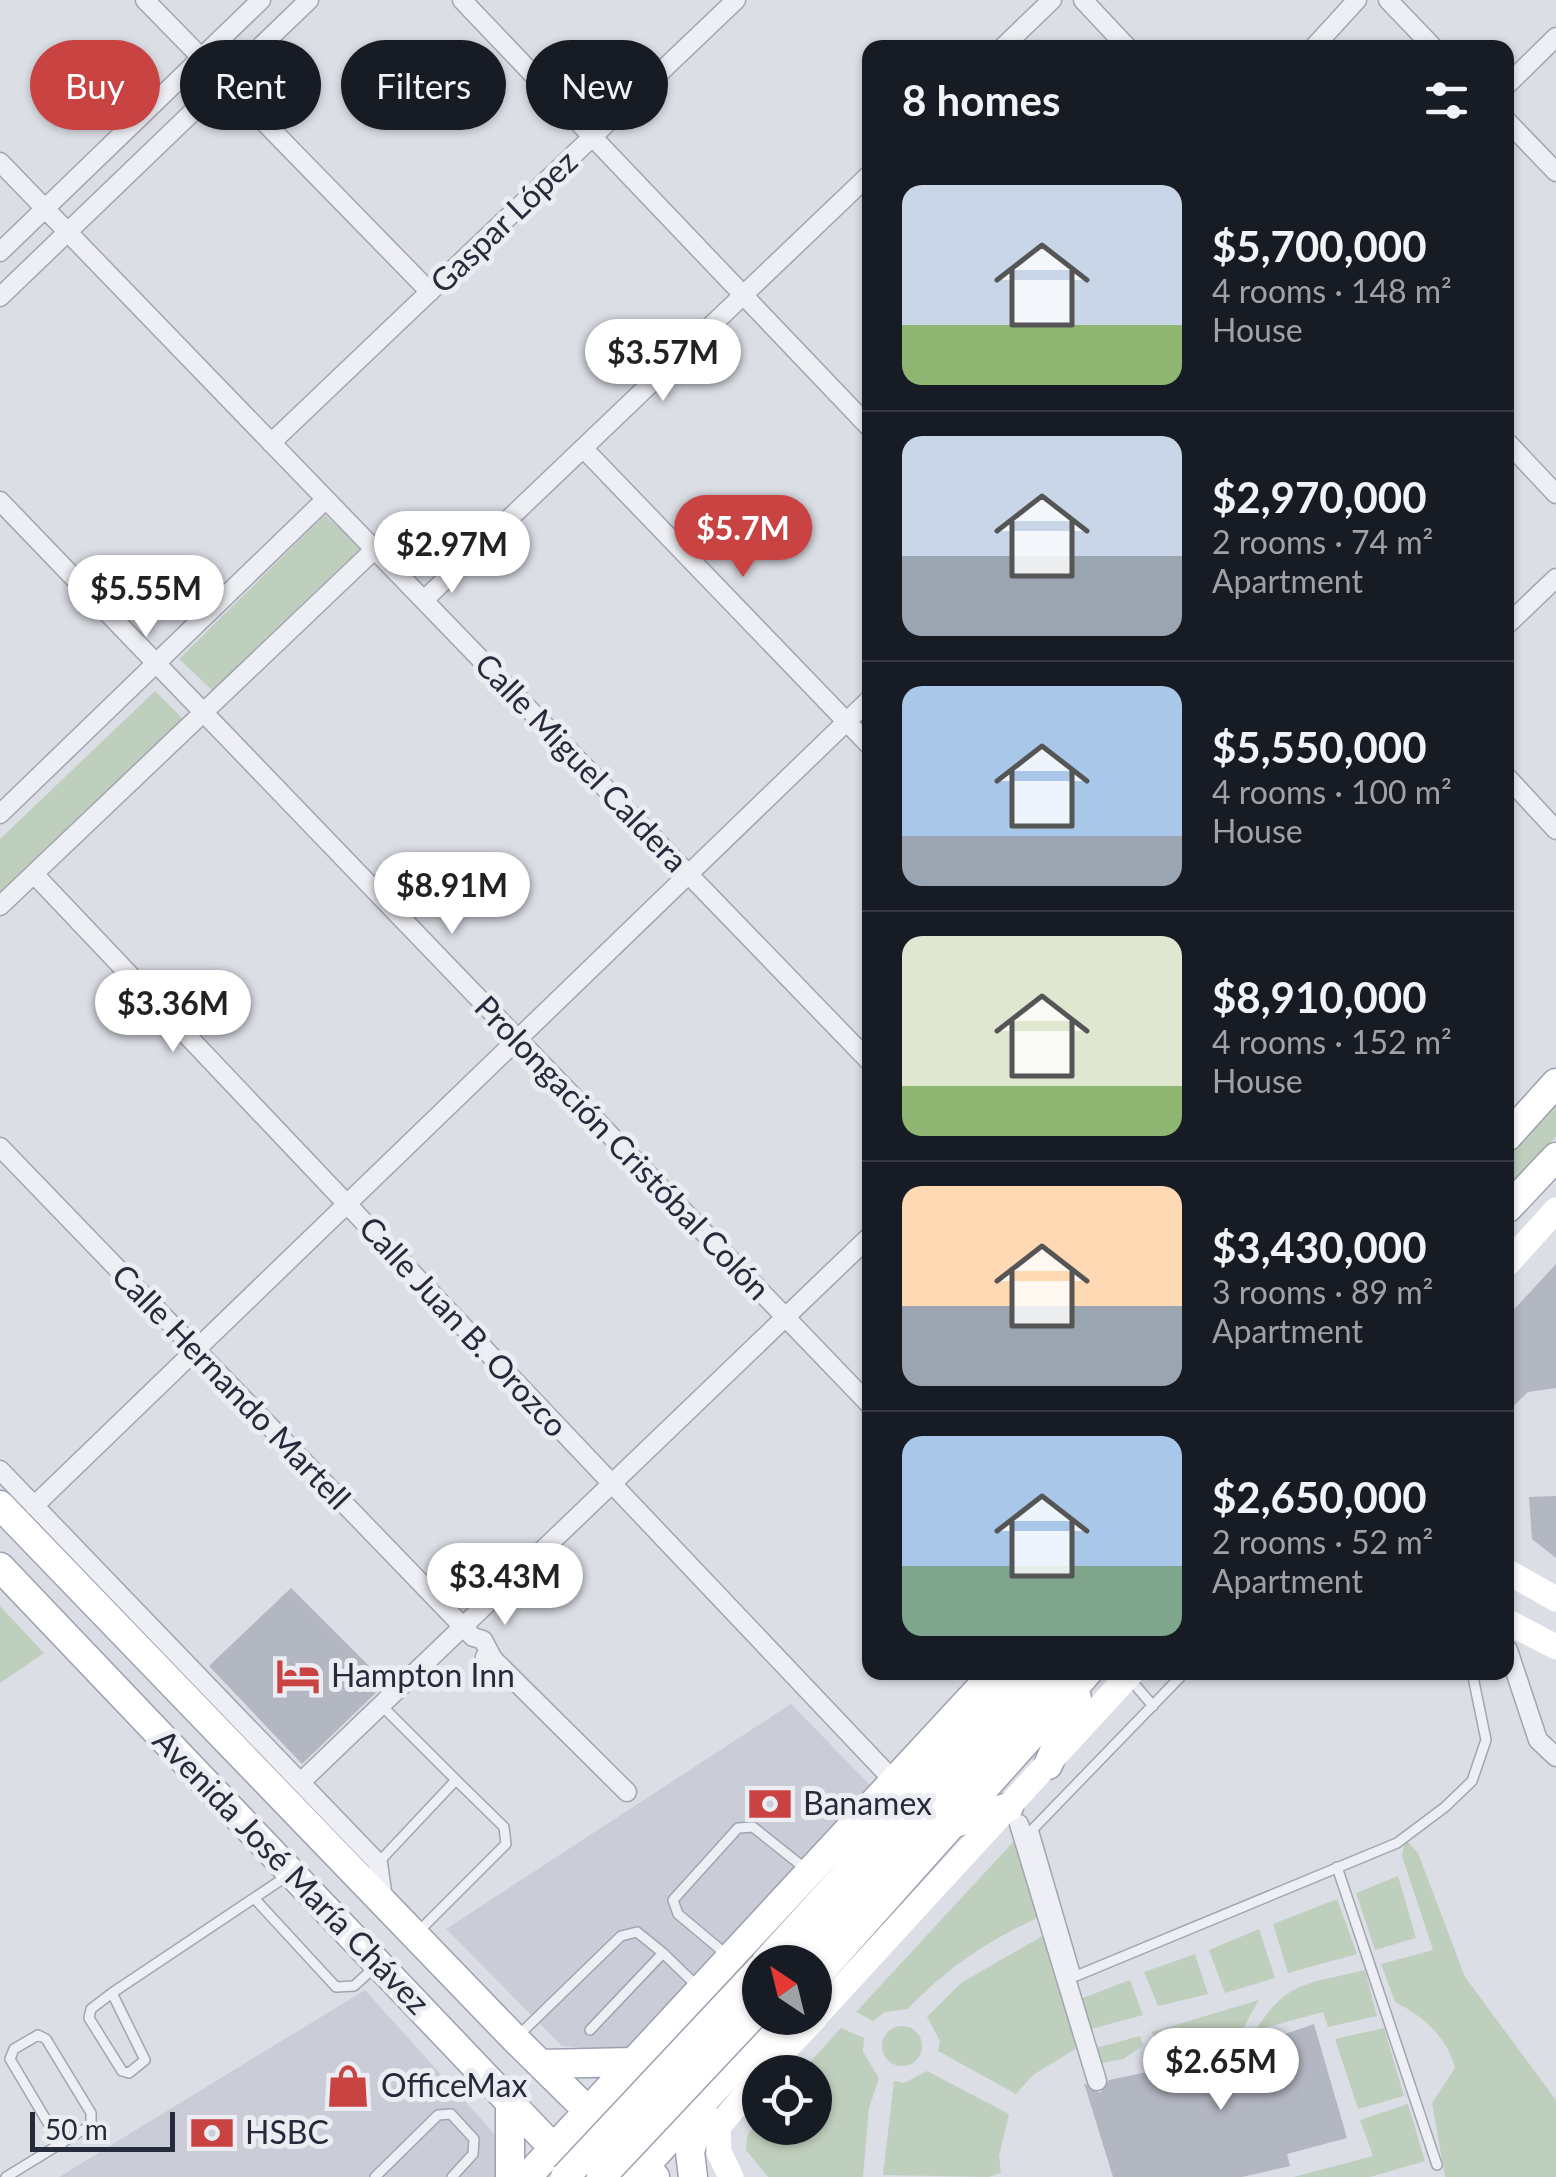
<!DOCTYPE html>
<html lang="en">
<head>
<meta charset="utf-8">
<style>
	body { margin:0; font-family:Lato,sans-serif; background:#20242c; color:#f1f3f6; height:100vh; display:flex; flex-direction:column; font-size:38px; white-space:nowrap }
	* { box-sizing:border-box; margin:0 }
	p { font-size:32px; color:#9ea1a6 }
	.icon { flex:none; width:55px; height:55px; fill:none; stroke:currentColor; stroke-width:2; stroke-linecap:round; stroke-linejoin:round }
	.map { position:relative; flex:1; overflow:hidden }
	.drawer { position:absolute; left:862px; top:40px; width:652px; height:1640px; display:flex; flex-direction:column; background:#171b24; border-radius:20px; box-shadow:0 2px 8px #0004 }
	.drawer>* { flex:none }
	.guide { position:absolute; left:30px; top:40px; width:682px; height:90px; display:flex; gap:20px }
	.needle { width:65px; rotate:325deg }
	.buttons { position:absolute; left:742px; top:1945px; display:grid; gap:20px }
	.buttons a { display:grid; place-items:center; width:90px; height:90px; border-radius:50%; background:#171b24; box-shadow:0 2px 8px #0004; font-size:50px }
	.scale { position:absolute; left:30px; bottom:25px; width:145px; box-sizing:border-box; padding-left:10px; border:5px solid #262b3b; border-top:0; font-size:28px; line-height:35px; white-space:nowrap; color:#262b3b; -webkit-text-stroke:8px #ebedf3; paint-order:stroke }
	.price { position:absolute; translate:-50% -85px; padding:0 22px; border-radius:35px; background:#fff; color:#222; font-size:32px; line-height:65px; filter:drop-shadow(0 2px 5px #0008) }
	.price::after { content:''; position:absolute; left:50%; top:60px; width:30px; height:22px; margin-left:-15px; background:inherit; clip-path:polygon(0 0,100% 0,50% 100%) }
	.price.on { background:#c94343; color:#fff }
	ul { padding:0; list-style:none }
	li { display:flex; align-items:center; gap:30px; height:250px; padding:0 40px }
	li+li { border-top:2px solid #363941 }
	li span { display:grid; place-items:center; flex:none; width:280px; height:200px; border-radius:20px; color:#555 }
	li>.icon { margin-inline-start:auto }
	span .icon { width:120px; height:120px; fill:#fffc; stroke-width:1 }
	li b { font-size:42px }
	h2 { display:flex; justify-content:space-between; align-items:center; height:120px; padding:0 40px; font-size:42px }
	.tag { padding:0 35px; border-radius:45px; background:#171b24; box-shadow:0 2px 8px #0004; font-size:35px; line-height:90px }
	.tag.on { background:#c94343; color:#fff }
	.map>svg:first-child { display:block }
</style>
</head>
<body>
<div class="map">
<svg width="1556" height="2177" viewBox="0 0 1556 2177">
	<rect width="100%" height="100%" fill="#dcdee6"/>
	<path fill="#cacdd7" d="M791,1704l80,82 -247,265 -62,-5 -116,-117z
		M365,1990l134,149 2,38h-442z"/>
	<path fill="#bfcfbd" d="M325,515l36,33 -149,142 -33,-31z
		M155,691l29,29 -184,173v-54z
		M1556,1101v36l-48,53v-36z
		M0,1606l44,47 -44,30z
		M1405,1839l13,14 47,124 91,123v77h-111l-13,-74 23,-35c-8,-31 -32,-52 -60,-66l-14,-38 52,-14 -31,-94z
		M1014,1841l23,77c-51,24 -90,50 -129,91l-23,3 -12,9 -17,-9z
		M1398,1876l18,62 -41,12 -19,-57z
		M1337,1899l20,55 -69,19 -15,-49z
		M1259,1929l16,49 -50,15 -16,-43z
		M1044,1935l33,113 -44,27 -17,19 -78,-43 2,-10 -13,-24 34,-34z
		M1195,1954l13,40 -50,12 -14,-34z
		M1365,1970l12,46 -49,11 -5,-15 -67,18c31,-51 55,-46 109,-60z
		M1130,1980l13,35 -52,14 -11,-30z
		M1259,2000l-18,32 -84,18 -5,-18z
		M882 2046a20 20 0 1 1 40 0a20 20 0 1 1-40 0Z
		M841,2028l23,10 -1,14 16,26 -10,30 -6,69h-95l-22,-27 1,-14 13,-18v10h55v-56h-14z
		M1384,2028l20,68 -46,13 -23,-70z
		M1140,2036l3,10 -20,13 -26,5 -5,-15z
		M927,2071l82,43 -10,42 2,17 -13,4 -105,-2 11,-94 10,2z
		M1408,2104l17,57 -55,16h-77l80,-21 -13,-36z"/>
	<path fill="#b3b7c2" d="M1556,1264v124l-28,4 -20,19v-95z
		M1556,1496v62l-24,-19 -3,-42z
		M291,1588l95,95 -84,81 -93,-98z
		M1314,2024l33,114 -60,16 3,12 -48,11h-129l-29,-94 16,10 9,-13 146,-30 -2,-5z"/>
	<g fill="none" stroke-linecap="round" stroke-linejoin="round">
		<g stroke="#a2a5af" stroke-width="12">
			<path id="lane" d="M1185,1672l-152,157 43,147 321,-133 48,-36 27,-26 14,-41 -14,-68
				M1130,1679l23,27
				M378,1863l78,-83 -75,-75
				M1337,1867l100,298
				M254,1898l82,89 18,-1 22,-20
				M419,1931l87,-87 -2,-17 -48,-47
				M727,1955l-49,-41 -5,-14 65,-72 15,-1 54,43
				M112,1993l33,67 -16,13 -7,-2 -33,-53 2,-9 21,-16 175,-117
				M590,2030l73,-77 35,34
				M519,2035l102,-99 16,-4 26,21
				M6,2177l85,-52v-12l-45,-74 -8,-4 -24,14 -4,10 51,86
				M375,2177l63,-62 13,-1 23,25 -1,15 -21,23"/>
		</g>
		<g stroke="#a2a5af" stroke-width="21">
			<path id="street" d="M145,0l285,292
				M462,0l408,428
				M1083,0l45,48
				M1388,0l46,48
				M1002,48l50,-48
				M1313,48l44,-48
				M1508,84l48,-47
				M1508,122l48,50
				M0,162l870,900
				M0,252l261,-252
				M0,297l309,-297
				M271,443l465,-443
				M1508,443l48,51
				M583,448l287,298
				M0,501l870,904
				M424,600l446,-426
				M1508,624l48,-46
				M1508,778l48,52
				M0,814l326,-315
				M34,874l859,906
				M0,906l374,-356
				M0,1147l473,490 10,3 10,19
				M0,1470l378,393 5,36
				M34,1506l836,-807
				M1508,1650l30,90 18,17
				M485,1657l8,2 134,133
				M302,1781l568,-545
				M1019,1824l78,257"/>
		</g>
		<g stroke="#9ca1b1" stroke-width="31">
			<path id="primary" d="M1508,1136l48,-53
				M1508,1208l48,-51
				M0,1505l515,534 140,138
				M0,1567l581,610
				M1048,1765l29,-67
				M955,1823l54,-16
				M766,1962l264,-290
				M799,1962l259,-290
				M815,1978l273,-306
				M542,2064l91,-2
				M510,2177v-74
				M527,2177l468,-505
				M635,2177l144,-159
				M693,2177l-3,-25 13,-46"/>
		</g>
		<use href="#lane" stroke="#eeeff4" stroke-width="9"/>
		<use href="#street" stroke="#eeeff4" stroke-width="18"/>
		<path stroke="#fff" stroke-width="25" d="M1508,1263l48,-53
			M1508,1572l48,27
			M1508,1622l48,25
			M815,2017l317,-345
			M764,2072l51,-54
			M731,2177l-12,-25 -1,-25 42,-50"/>
		<use href="#primary" stroke="#fff" stroke-width="28"/>
		<g stroke="#9ca1b1" stroke-width="31" stroke-linecap="butt">
			<path id="primary-bridge" d="M565,2177l195,-208
				M601,2177l159,-169"/>
		</g>
		<use href="#primary-bridge" stroke="#fff" stroke-width="28"/>
	</g>
	<defs>
		<g id="hotel-bare" transform="scale(3.45)"><path d="M-6-4.5h1.5V1H6V5H4.5V3h-9V5H-6ZM-4 0a1.8 1.8 0 1 1 3.6 0ZM.5 0V-2.5h3Q6-2.5 6 0Z" fill="#c94343" stroke="#ebedf3" stroke-width="2.5" paint-order="stroke"/></g>
		<g id="bank-bare" transform="scale(3.45)"><path d="M-6-4H6V4H-6ZM0-2.3a2.3 2.3 0 1 0 0 4.6a2.3 2.3 0 1 0 0-4.6Z" fill="#c94343" stroke="#ebedf3" stroke-width="2.5" paint-order="stroke"/></g>
		<g id="shop-bare" transform="scale(3.45)"><path d="M-5-2.5h2.3a2.7 3.5 0 0 1 5.4 0H5L5.5 6h-11ZM-1.5-2.5h3a1.5 2.3 0 0 0-3 0Z" fill="#c94343" stroke="#ebedf3" stroke-width="2.5" paint-order="stroke"/></g>
	</defs>
	<g fill-rule="evenodd">
		<use href="#hotel-bare" x="298" y="1676"/>
		<use href="#bank-bare" x="770" y="1804"/>
		<use href="#shop-bare" x="348" y="2086"/>
		<use href="#bank-bare" x="212" y="2133"/>
	</g>
	<g text-anchor="middle" stroke-width="10" stroke-linejoin="round" paint-order="stroke">
		<g font-size="32" fill="#262b3b" stroke="#ebedf3">
			<text transform="translate(504 222) rotate(-44)" y="11">Gaspar López</text>
			<text transform="translate(581 763) rotate(46)" y="11">Calle Miguel Caldera</text>
			<text transform="translate(622 1148) rotate(46)" y="11">Prolongación Cristóbal Colón</text>
			<text transform="translate(463 1327) rotate(47)" y="11">Calle Juan B. Orozco</text>
			<text transform="translate(231 1387) rotate(46)" y="11">Calle Hernando Martell</text>
			<text transform="translate(291 1872) rotate(46)" y="11">Avenida José María Chávez</text>
		</g>
		<g font-size="32" fill="#262b3b" stroke="#ebedf3" text-anchor="start">
			<text x="331" y="1687">Hampton Inn</text>
			<text x="803" y="1815">Banamex</text>
			<text x="381" y="2097">OfficeMax</text>
			<text x="245" y="2144">HSBC</text>
		</g>
	</g>
</svg>
<div class="buttons">
<a><svg class="needle" viewBox="-14 -14 28 28"><path d="M0-13l5 13h-10z" fill="#e53935"/><path d="M0 13l5-13h-10z" fill="#9ea1a6"/></svg></a>
<a><svg class="icon" aria-label="locate" viewBox="0 0 24 24"><circle cx="12" cy="12" r="6"/><path d="M12 2v4M12 18v4M2 12h4M18 12h4"/></svg></a>
</div>
<div class="scale">50 m</div>
<b class="price" style="left:663px;top:404px">$3.57M</b>
<b class="price on" style="left:743px;top:580px">$5.7M</b>
<b class="price" style="left:452px;top:596px">$2.97M</b>
<b class="price" style="left:146px;top:640px">$5.55M</b>
<b class="price" style="left:452px;top:937px">$8.91M</b>
<b class="price" style="left:173px;top:1055px">$3.36M</b>
<b class="price" style="left:505px;top:1628px">$3.43M</b>
<b class="price" style="left:1221px;top:2113px">$2.65M</b>
<div class="guide">
<a class="tag on">Buy</a>
<a class="tag">Rent</a>
<a class="tag">Filters</a>
<a class="tag">New</a>
</div>
<section class="drawer">
<h2>8 homes<svg class="icon" aria-label="filters" viewBox="0 0 24 24"><path d="M4 7h16M4 17h16"/><circle cx="9" cy="7" r="2"/><circle cx="15" cy="17" r="2"/></svg></h2>
<ul>
<li><span style="background:linear-gradient(#c9d6e8 70%,#8fb573 0)"><svg class="icon" aria-label="home" viewBox="0 0 24 24"><path d="M3 11l9-7 9 7M6 9v11h12V9"/></svg></span><div><b>$5,700,000</b><p>4 rooms · 148 m²</p><p>House</p></div></li>
<li><span style="background:linear-gradient(#c9d6e8 60%,#9aa5b1 0)"><svg class="icon" aria-label="home" viewBox="0 0 24 24"><path d="M3 11l9-7 9 7M6 9v11h12V9"/></svg></span><div><b>$2,970,000</b><p>2 rooms · 74 m²</p><p>Apartment</p></div></li>
<li><span style="background:linear-gradient(#a9c7e8 75%,#9aa5b1 0)"><svg class="icon" aria-label="home" viewBox="0 0 24 24"><path d="M3 11l9-7 9 7M6 9v11h12V9"/></svg></span><div><b>$5,550,000</b><p>4 rooms · 100 m²</p><p>House</p></div></li>
<li><span style="background:linear-gradient(#dfe7d0 75%,#8fb573 0)"><svg class="icon" aria-label="home" viewBox="0 0 24 24"><path d="M3 11l9-7 9 7M6 9v11h12V9"/></svg></span><div><b>$8,910,000</b><p>4 rooms · 152 m²</p><p>House</p></div></li>
<li><span style="background:linear-gradient(#ffd9b3 60%,#9aa5b1 0)"><svg class="icon" aria-label="home" viewBox="0 0 24 24"><path d="M3 11l9-7 9 7M6 9v11h12V9"/></svg></span><div><b>$3,430,000</b><p>3 rooms · 89 m²</p><p>Apartment</p></div></li>
<li><span style="background:linear-gradient(#a9c7e8 65%,#7fa58c 0)"><svg class="icon" aria-label="home" viewBox="0 0 24 24"><path d="M3 11l9-7 9 7M6 9v11h12V9"/></svg></span><div><b>$2,650,000</b><p>2 rooms · 52 m²</p><p>Apartment</p></div></li>
</ul>
</section>
</div>
</body>
</html>
